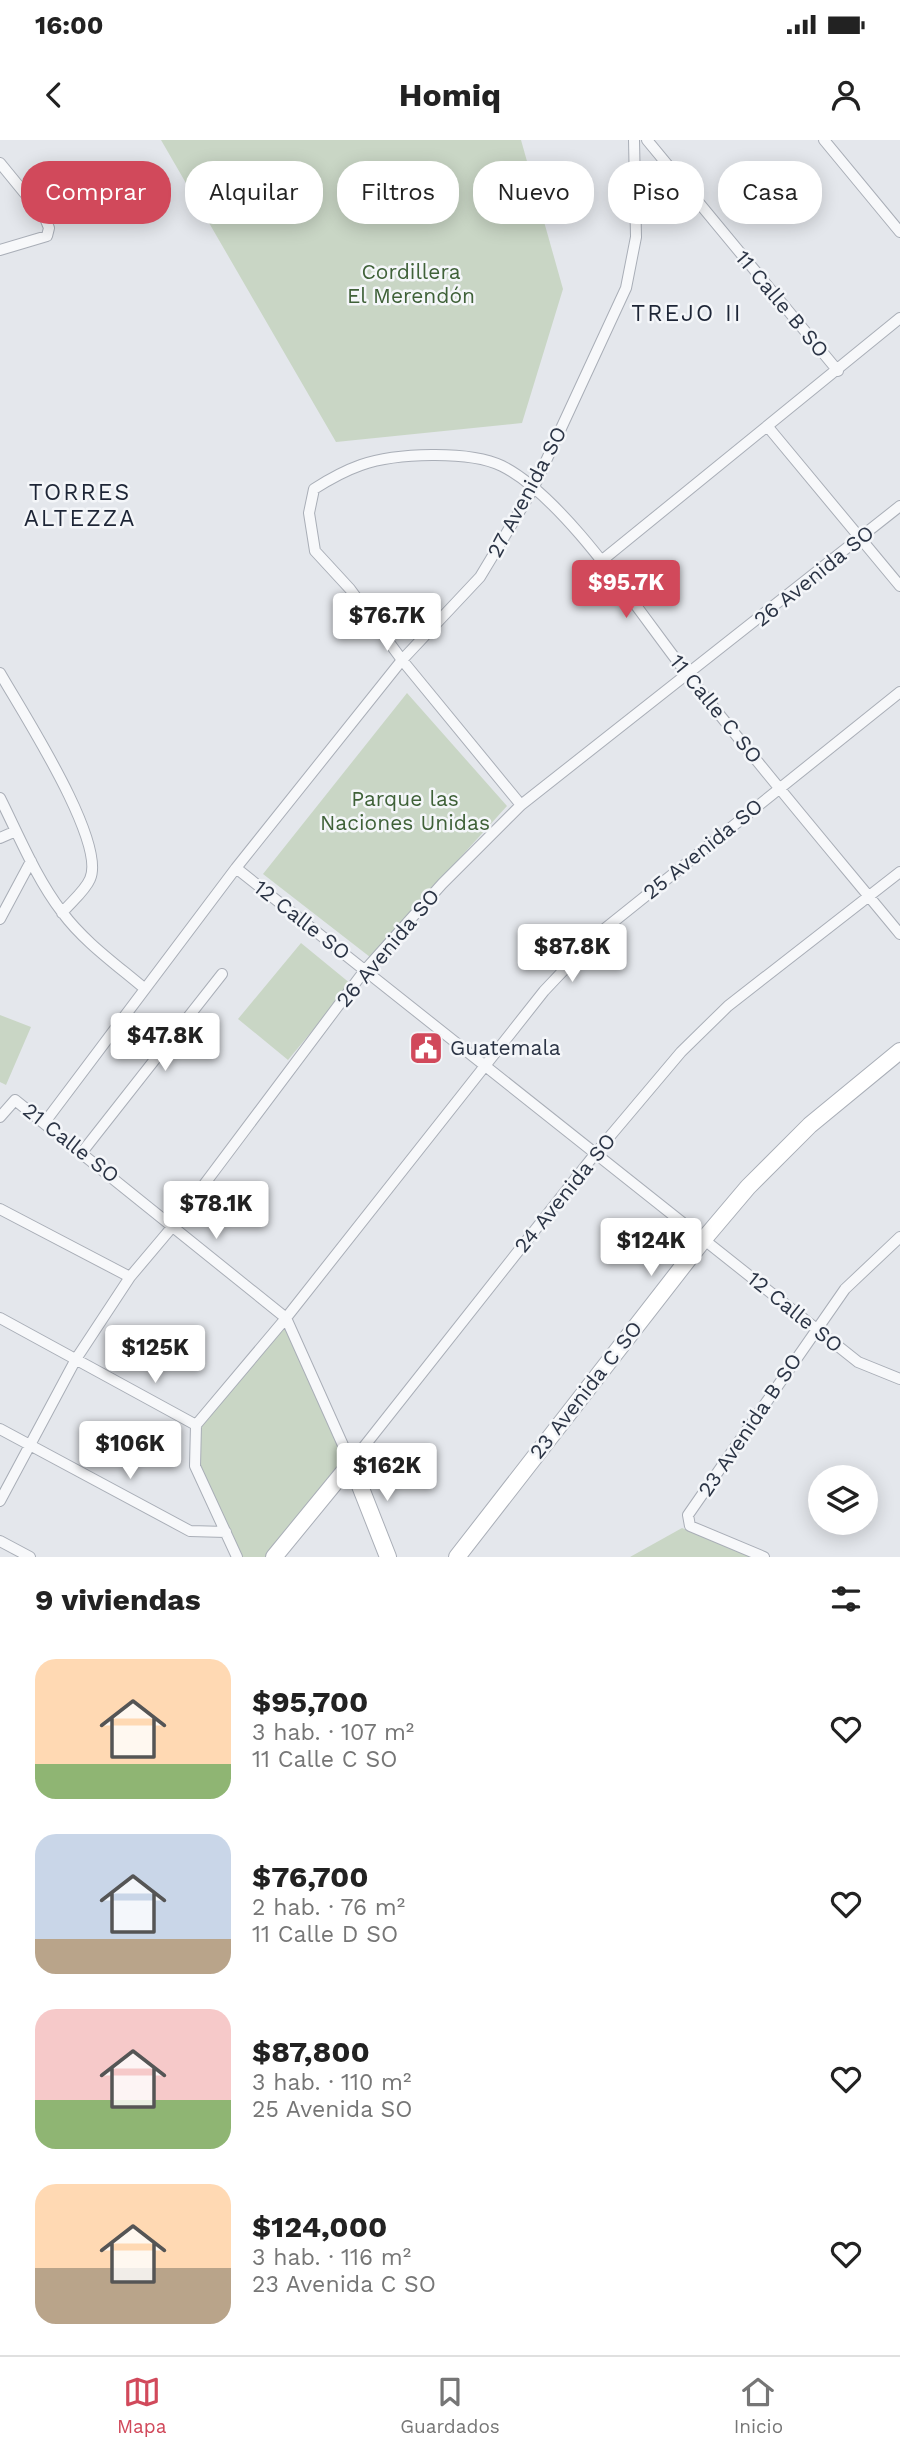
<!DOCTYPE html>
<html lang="es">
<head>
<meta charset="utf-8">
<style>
	body { margin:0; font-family:"Work Sans",sans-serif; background:#f2f2f2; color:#222; height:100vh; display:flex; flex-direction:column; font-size:26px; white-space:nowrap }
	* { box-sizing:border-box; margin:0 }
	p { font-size:23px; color:#767676 }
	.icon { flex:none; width:38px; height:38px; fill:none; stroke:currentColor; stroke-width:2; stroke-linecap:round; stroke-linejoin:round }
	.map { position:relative; height:1417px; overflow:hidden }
	.side { display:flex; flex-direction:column; background:#fff; flex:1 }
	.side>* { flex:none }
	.guide { position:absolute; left:21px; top:21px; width:859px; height:63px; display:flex; gap:14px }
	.buttons { position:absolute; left:808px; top:1325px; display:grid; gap:14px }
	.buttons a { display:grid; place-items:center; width:70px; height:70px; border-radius:50%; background:#fff; box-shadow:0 4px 18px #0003; font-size:35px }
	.price { position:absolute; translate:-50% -60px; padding:0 16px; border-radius:7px; background:#fff; color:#222; font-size:23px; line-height:46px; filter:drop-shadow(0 2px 4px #0008) }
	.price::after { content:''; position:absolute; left:50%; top:42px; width:21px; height:16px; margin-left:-10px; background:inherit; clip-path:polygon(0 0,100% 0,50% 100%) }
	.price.current { background:#d1495b; color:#fff }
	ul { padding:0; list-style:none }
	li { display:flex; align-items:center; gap:21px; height:175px; padding:0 35px }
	li span { display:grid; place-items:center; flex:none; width:196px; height:140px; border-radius:21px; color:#555 }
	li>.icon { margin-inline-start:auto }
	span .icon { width:84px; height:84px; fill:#fffc; stroke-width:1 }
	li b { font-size:30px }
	h2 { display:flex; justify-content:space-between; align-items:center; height:84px; padding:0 35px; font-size:30px }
	.tag { padding:0 24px; border-radius:28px; background:#fff; box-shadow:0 4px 18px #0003; font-size:24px; line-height:63px }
	.tag.current { background:#d1495b; color:#fff }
	.status { display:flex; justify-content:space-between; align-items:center; height:49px; padding:0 35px; background:#fff; direction:ltr }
	.status svg { height:19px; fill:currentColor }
	header { display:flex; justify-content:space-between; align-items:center; height:91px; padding:0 35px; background:#fff; font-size:32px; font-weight:700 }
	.menu { display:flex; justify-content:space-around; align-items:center; height:98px; border-top:2px solid #e0e0e0; background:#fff; font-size:19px; color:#767676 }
	.menu a { display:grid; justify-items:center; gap:4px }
	.menu .current { color:#d1495b }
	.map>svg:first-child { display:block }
</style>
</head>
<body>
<div class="status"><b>16:00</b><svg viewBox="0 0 49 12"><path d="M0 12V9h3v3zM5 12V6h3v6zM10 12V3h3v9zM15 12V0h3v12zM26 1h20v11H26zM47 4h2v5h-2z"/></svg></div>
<header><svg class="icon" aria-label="back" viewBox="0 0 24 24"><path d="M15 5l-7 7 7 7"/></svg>Homiq<svg class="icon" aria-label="person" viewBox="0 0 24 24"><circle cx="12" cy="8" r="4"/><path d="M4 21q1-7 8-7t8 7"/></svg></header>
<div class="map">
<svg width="900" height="1417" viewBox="0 0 900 1417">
	<rect width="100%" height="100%" fill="#e4e7ec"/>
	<path fill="#c9d6c5" d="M161,0h360l42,149 -41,134 -186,19z
		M407,553l100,113 -137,151 -107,-83z
		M301,803l50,41 -63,76 -50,-41z
		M0,875l31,12 -25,58 -6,-3z
		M286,1178l65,145 -77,94h-37l-42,-91 1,-41z
		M682,1388l70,29h-122z"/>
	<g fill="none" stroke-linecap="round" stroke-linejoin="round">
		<g stroke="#a9aeb7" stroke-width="12">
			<path id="street" d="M647,0l191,231
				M824,0l76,92
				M0,23l45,55 4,10 -2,8 -47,14
				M768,287l132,159
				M600,422l300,-244
				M0,533c21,37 107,169 90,206 -5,12 -20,24 -28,34
				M0,658c19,38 36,80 62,114 22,30 55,53 83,77
				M521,665l-119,-145 -52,-71 -35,-38 -6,-38 5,-24c14,-9 30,-18 47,-24 34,-12 108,-15 141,1 64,32 140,151 186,209 69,88 141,173 212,259
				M0,698l16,-7
				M236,728l622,494 42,17
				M0,779l31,-58
				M0,977l15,-17 271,218 65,145 244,-309 86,-102 47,-46 172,-134
				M45,982l191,-254 166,-208 78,-83 53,-88 93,-201 10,-51 -2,-97
				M83,1011l139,-177
				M0,1069l130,68
				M0,1178l196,107 90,-107 258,-327 53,-56 303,-243
				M196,1285l-1,41 42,91
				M0,1289l190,102 36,1
				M0,1361l76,-142 54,-82 43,-51 192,-256 77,-86 79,-79 379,-299
				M0,1401l30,16
				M764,1417l-74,-31 -2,-11 157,-226 55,-52"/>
		</g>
		<g stroke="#a9aeb7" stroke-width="18">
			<path id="secondary" d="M274,1417l77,-94 37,94
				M457,1417l247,-318 44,-52 62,-62 90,-74"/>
		</g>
		<use href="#street" stroke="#f7f8fa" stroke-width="10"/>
		<use href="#secondary" stroke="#fff" stroke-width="16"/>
	</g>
	<defs>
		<g id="civic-square" transform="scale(1.75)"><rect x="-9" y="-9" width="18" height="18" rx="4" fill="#d1495b" stroke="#f4f6f9"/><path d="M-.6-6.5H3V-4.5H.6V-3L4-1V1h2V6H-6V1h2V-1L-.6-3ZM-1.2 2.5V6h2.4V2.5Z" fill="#fff"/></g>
	</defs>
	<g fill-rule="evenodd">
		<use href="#civic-square" x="426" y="908"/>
	</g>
	<g text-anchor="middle" stroke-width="5" stroke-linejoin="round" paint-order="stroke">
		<g font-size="21" fill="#3f6138" stroke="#f4f6f9">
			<text x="411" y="139">Cordillera<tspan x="411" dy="24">El Merendón</tspan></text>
			<text x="405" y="666">Parque las<tspan x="405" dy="24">Naciones Unidas</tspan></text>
		</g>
		<g font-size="21" fill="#2b3445" stroke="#f4f6f9">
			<text transform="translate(782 164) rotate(50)" y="7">11 Calle B SO</text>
			<text transform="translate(527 352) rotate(-62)" y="7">27 Avenida SO</text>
			<text transform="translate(814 436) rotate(-39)" y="7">26 Avenida SO</text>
			<text transform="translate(716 569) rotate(51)" y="7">11 Calle C SO</text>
			<text transform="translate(703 709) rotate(-39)" y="7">25 Avenida SO</text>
			<text transform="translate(302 780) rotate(38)" y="7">12 Calle SO</text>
			<text transform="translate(388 808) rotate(-50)" y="7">26 Avenida SO</text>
			<text transform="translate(71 1003) rotate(38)" y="7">21 Calle SO</text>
			<text transform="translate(565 1053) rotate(-51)" y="7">24 Avenida SO</text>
			<text transform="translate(795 1172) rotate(39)" y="7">12 Calle SO</text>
			<text transform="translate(586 1250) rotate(-52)" y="7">23 Avenida C SO</text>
			<text transform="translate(750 1285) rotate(-56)" y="7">23 Avenida B SO</text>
		</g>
		<g font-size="21" fill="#2b3445" stroke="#f4f6f9" text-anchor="start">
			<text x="450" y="915">Guatemala</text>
		</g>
		<g font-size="23" letter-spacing="2" fill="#1d2536" stroke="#f4f6f9">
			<text x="687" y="181">TREJO II</text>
			<text x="80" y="360">TORRES<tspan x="80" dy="26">ALTEZZA</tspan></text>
		</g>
	</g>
</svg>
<div class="buttons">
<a><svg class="icon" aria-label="layers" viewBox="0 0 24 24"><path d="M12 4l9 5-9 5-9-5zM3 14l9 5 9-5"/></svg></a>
</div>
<b class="price current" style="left:626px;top:480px">$95.7K</b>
<b class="price" style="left:387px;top:513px">$76.7K</b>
<b class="price" style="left:572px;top:844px">$87.8K</b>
<b class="price" style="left:165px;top:933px">$47.8K</b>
<b class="price" style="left:216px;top:1101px">$78.1K</b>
<b class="price" style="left:651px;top:1138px">$124K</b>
<b class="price" style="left:155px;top:1245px">$125K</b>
<b class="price" style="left:130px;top:1341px">$106K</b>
<b class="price" style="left:387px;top:1363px">$162K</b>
<div class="guide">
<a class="tag current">Comprar</a>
<a class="tag">Alquilar</a>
<a class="tag">Filtros</a>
<a class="tag">Nuevo</a>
<a class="tag">Piso</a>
<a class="tag">Casa</a>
</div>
</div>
<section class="side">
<h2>9 viviendas<svg class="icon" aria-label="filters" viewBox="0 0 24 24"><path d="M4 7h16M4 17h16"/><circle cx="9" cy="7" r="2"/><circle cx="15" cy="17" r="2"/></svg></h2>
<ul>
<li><span style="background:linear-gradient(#ffd9b3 75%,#8fb573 0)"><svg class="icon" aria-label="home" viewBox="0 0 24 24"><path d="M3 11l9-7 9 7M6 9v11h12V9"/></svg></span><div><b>$95,700</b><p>3 hab. · 107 m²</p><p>11 Calle C SO</p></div><svg class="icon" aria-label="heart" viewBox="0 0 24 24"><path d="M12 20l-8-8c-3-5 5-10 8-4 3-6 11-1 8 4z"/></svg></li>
<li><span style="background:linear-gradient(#c9d6e8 75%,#b9a48a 0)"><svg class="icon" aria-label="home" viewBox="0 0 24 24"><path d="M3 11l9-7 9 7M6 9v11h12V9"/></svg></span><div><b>$76,700</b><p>2 hab. · 76 m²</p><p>11 Calle D SO</p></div><svg class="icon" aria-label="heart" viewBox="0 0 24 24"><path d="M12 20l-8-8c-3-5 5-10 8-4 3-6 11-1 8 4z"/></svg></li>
<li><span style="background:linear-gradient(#f6c9c9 65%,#8fb573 0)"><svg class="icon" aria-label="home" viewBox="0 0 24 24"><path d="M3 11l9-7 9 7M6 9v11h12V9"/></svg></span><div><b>$87,800</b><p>3 hab. · 110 m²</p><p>25 Avenida SO</p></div><svg class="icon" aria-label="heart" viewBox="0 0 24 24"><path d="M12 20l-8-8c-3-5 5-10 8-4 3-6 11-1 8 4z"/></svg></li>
<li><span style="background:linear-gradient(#ffd9b3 60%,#b9a48a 0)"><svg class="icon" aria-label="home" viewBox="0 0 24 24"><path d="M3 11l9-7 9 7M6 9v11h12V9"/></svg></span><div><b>$124,000</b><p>3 hab. · 116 m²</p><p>23 Avenida C SO</p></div><svg class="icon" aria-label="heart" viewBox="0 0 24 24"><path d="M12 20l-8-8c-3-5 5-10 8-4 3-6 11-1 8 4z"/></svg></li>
</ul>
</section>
<nav class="menu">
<a class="current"><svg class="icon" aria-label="map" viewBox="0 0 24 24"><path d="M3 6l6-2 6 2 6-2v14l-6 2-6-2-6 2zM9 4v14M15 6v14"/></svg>Mapa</a>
<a><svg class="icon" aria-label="saved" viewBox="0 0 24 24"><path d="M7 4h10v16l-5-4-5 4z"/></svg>Guardados</a>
<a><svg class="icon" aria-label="home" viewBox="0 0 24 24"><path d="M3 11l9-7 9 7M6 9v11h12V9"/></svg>Inicio</a>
</nav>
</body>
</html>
